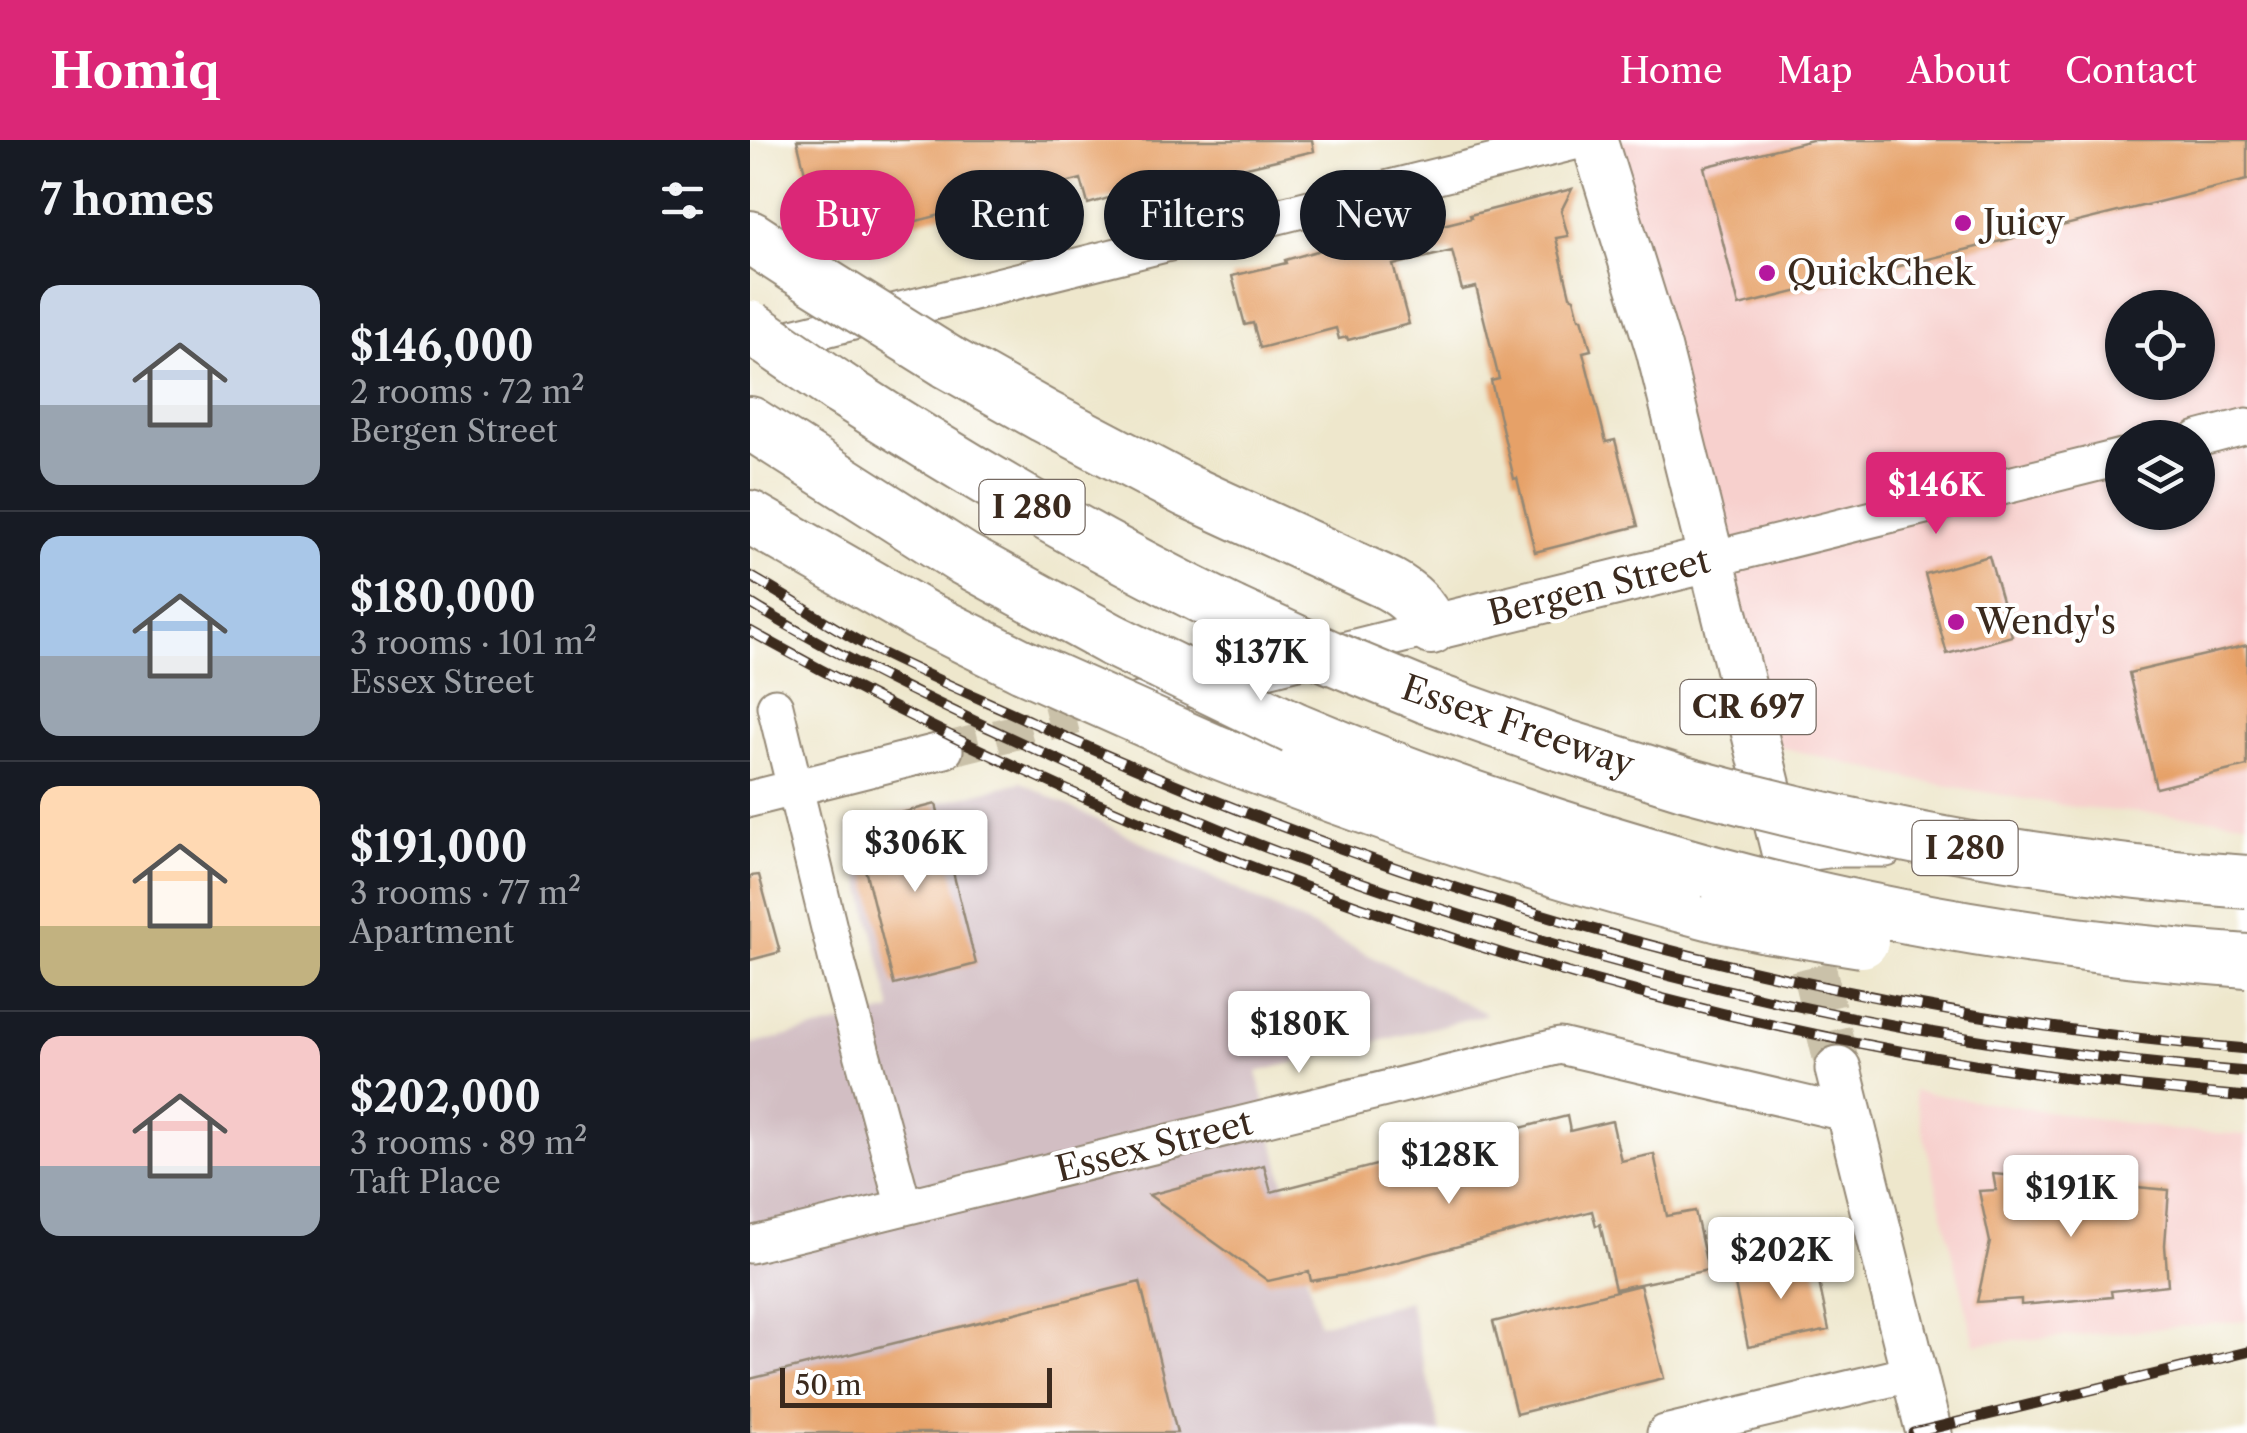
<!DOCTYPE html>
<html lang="en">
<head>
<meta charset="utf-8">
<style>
	body { margin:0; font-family:"Libre Caslon Text",serif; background:#242831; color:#f1f3f6; height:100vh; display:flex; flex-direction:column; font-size:38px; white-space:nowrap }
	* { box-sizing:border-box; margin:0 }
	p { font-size:32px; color:#9ea1a6 }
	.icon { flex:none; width:55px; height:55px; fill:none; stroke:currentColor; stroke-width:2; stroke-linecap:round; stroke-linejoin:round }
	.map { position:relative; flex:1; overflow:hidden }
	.side { display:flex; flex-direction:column; background:#171b24; width:750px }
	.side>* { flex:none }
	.hud { position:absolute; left:30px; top:30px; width:950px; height:90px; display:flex; gap:20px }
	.tools { position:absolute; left:1355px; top:150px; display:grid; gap:20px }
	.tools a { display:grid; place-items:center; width:110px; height:110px; border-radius:50%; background:#171b24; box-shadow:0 2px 8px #0004; font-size:50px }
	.scale { position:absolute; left:30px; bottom:25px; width:272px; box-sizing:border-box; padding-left:10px; border:5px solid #3b2a1e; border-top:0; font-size:28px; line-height:35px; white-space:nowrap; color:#3b2a1e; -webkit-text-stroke:8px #fff; paint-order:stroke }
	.price { position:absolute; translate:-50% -85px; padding:0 22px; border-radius:10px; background:#fff; color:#222; font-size:32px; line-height:65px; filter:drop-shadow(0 2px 5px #0008) }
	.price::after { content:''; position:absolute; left:50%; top:60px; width:30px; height:22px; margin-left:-15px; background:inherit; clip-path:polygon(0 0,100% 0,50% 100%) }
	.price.current { background:#db2777; color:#fff }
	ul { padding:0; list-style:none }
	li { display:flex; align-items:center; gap:30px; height:250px; padding:0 40px }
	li+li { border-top:2px solid #363941 }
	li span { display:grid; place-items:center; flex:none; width:280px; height:200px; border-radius:20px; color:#555 }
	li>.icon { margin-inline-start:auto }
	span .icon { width:120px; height:120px; fill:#fffc; stroke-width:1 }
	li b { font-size:42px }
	h2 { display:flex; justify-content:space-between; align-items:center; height:120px; padding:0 40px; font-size:42px }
	.pill { padding:0 35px; border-radius:45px; background:#171b24; box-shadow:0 2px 8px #0004; font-size:35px; line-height:90px }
	.pill.current { background:#db2777; color:#fff }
	header { display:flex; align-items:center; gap:60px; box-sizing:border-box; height:140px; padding:0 50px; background:#db2777; color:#fff }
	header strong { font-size:48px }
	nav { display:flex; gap:55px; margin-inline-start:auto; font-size:35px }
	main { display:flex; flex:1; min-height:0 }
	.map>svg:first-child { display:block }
</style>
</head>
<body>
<header>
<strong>Homiq</strong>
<nav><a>Home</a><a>Map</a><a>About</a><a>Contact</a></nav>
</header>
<main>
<section class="side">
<h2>7 homes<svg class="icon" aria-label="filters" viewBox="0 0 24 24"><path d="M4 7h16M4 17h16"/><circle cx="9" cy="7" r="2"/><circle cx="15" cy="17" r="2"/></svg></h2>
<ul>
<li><span style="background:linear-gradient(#c9d6e8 60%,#9aa5b1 0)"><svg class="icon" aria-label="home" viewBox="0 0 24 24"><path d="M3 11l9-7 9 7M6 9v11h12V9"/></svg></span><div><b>$146,000</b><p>2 rooms · 72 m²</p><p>Bergen Street</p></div></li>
<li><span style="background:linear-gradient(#a9c7e8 60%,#9aa5b1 0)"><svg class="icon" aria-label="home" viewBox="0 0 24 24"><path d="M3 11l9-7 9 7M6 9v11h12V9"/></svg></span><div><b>$180,000</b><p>3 rooms · 101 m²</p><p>Essex Street</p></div></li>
<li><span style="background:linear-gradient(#ffd9b3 70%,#c2b280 0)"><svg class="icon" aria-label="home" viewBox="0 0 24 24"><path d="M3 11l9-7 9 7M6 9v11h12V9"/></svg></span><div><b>$191,000</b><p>3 rooms · 77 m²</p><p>Apartment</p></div></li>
<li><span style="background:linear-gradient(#f6c9c9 65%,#9aa5b1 0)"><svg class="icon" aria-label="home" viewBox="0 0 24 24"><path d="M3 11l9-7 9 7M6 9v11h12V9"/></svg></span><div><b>$202,000</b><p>3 rooms · 89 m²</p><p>Taft Place</p></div></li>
</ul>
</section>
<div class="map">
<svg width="1497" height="1293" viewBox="0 0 1497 1293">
	<rect width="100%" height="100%" fill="#fff"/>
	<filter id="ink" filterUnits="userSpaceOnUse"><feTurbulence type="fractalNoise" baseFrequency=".01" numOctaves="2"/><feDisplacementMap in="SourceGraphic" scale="20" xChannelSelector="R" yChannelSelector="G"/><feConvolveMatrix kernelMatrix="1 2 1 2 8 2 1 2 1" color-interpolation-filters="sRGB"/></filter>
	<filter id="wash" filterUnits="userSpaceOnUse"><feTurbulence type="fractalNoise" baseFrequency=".0048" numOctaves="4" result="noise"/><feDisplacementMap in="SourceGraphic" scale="40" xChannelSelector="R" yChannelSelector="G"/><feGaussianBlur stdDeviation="2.25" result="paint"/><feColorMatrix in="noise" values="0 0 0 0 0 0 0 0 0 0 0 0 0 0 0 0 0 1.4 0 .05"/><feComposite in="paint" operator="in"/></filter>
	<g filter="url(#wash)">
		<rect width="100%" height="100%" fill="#eee7cc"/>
		<path fill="#f7d0cd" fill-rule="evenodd" d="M859,0h638v681l-168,-13 -159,-27 -156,-38zM1372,168h76v74h-76zM1372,298h76v74h-76z
			M1163,951l260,39 74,5v186l-272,23z"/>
		<path fill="#d2bec3" d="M271,642l466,232 -230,58 62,252 90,-23 32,132h-691v-388l142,-34 -44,-186z"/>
		<g id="blocks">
			<path fill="#e6a168" d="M47,0h515l2,11 -109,26 1,2 -78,22 -2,-8 -38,11 -7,-25 -207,53 -8,-32 -37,11 -2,-7 -13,4z
				M1062,0h435v40l-508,126 -35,-139z
				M822,49l-11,22 7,25 -12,2 14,58 4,2 5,20h3l9,32 -8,2 23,90 9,-2 23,86 -103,26 -18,-74 -3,1 -23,-98 8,-2 -23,-92 -14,3 -10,-39 -59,14 16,59 -61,16 -1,-3 -8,2 -3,-11 -76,20 -7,-25 -8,2 -13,-49 54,-13 -1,-3 39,-11 61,-15 1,5 85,-21 -1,-3z
				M1239,416l23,80 -65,18 -22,-80z
				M1497,505v121l-91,22 -27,-115z
				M186,664l40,160 -82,21 -40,-160z
				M9,735l21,77 -30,8v-84z
				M817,976l3,15 42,-10 9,40 33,-7 13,62 28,-5 13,59 -93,19 -15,-65 -4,2 -4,-15 -240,63 -41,7 -2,-9 -41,9 -119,-86 115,-30 7,27z
				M1243,1034l176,16 -4,55 3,40 -57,6 1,6 -91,8v-6l-44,3 13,-60 -11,-51 17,-1z
				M1064,1118l15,72 -81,17 -15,-72z
				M390,1142l37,151h-427v-54z
				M890,1145l24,93 -148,36 -23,-92z"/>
		</g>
	</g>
	<g filter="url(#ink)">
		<use href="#blocks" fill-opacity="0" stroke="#948875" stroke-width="2.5"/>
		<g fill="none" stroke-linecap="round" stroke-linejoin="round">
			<path stroke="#cac1a9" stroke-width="35" stroke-dasharray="35 18" stroke-linecap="butt" d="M195,610l131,-33"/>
			<path stroke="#cac1a9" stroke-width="45" stroke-dasharray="45 22" stroke-linecap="butt" d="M1047,761l41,168"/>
			<g stroke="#948875" stroke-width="39">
				<path id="minor" d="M11,205l821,-205
					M1448,299l49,-13
					M962,419l410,-102
					M25,566l63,259 66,242
					M361,568l320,-80
					M0,659l195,-49
					M1035,715l51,-6h50
					M0,1105l810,-199 289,68
					M915,1293l249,-60"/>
			</g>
			<g stroke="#948875" stroke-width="49">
				<path id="major" d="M844,0l65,210 126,505
					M681,488l281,-69
					M1088,929l91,364"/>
			</g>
			<g stroke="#948875" stroke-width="56">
				<path id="highway" d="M0,97l46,30
					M198,222l96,54 143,75 202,93c20,11 33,23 42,44
					M89,248c127,82 257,158 393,224
					M0,283l212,135 152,83
					M0,377l176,101 97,48
					M677,557l135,48 125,39
					M544,588c135,57 274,104 415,143
					M462,610c166,66 335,122 508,166"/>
			</g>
			<use href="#minor" stroke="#fff" stroke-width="35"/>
			<use href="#major" stroke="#fff" stroke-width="45"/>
			<use href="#highway" stroke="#fff" stroke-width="52"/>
			<g stroke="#3b2a1e" stroke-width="11">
				<path id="rail" d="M0,436c41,23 81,51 123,73 52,26 106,49 159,73 384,176 793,292 1215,327
					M0,463c77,47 158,87 239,125 58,27 115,54 174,78 25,9 49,20 74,30 76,31 154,57 232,82 252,81 514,133 778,154
					M0,491c460,257 971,424 1497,466
					M1163,1293l334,-81"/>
			</g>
			<use href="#rail" stroke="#fff" stroke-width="8" stroke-dasharray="22" stroke-linecap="butt"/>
			<g stroke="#948875" stroke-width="56" stroke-linecap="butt">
				<path id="highway-bridge" d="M46,127l152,95
					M0,187l89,61
					M482,472l98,45 97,40
					M364,501l180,87
					M273,526l189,84
					M937,644c184,50 370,85 560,98
					M959,731c176,48 357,77 538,90
					M970,776l47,10 95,15"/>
			</g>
			<use href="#highway-bridge" stroke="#fff" stroke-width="52"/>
		</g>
	</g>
	<g fill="#b5179e" stroke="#fff" stroke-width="4">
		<circle cx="1213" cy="83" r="10"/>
		<circle cx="1017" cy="133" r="10"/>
		<circle cx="1206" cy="482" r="10"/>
	</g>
	<g text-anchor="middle" stroke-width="8" stroke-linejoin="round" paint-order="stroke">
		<g fill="#fff" stroke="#766a62" stroke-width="2.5">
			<rect x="229.5" y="340" width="105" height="54" rx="8"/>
			<rect x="930.5" y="540" width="135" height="54" rx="8"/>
			<rect x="1162.5" y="681" width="105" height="54" rx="8"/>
		</g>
		<g font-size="32" font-weight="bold" fill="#3b2a1e">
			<text x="282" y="378">I 280</text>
			<text x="998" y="578">CR 697</text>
			<text x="1215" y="719">I 280</text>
		</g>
		<g font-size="35" fill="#3b2a1e" stroke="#fff" text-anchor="start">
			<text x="1233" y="95">Juicy</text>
			<text x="1037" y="145">QuickChek</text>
			<text x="1226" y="494">Wendy's</text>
		</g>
		<g font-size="35" fill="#3b2a1e" stroke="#fff">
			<text transform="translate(849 447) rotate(-14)" y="12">Bergen Street</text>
			<text transform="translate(768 586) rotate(19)" y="12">Essex Freeway</text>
			<text transform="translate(404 1006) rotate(-14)" y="12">Essex Street</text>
		</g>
	</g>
</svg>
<div class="tools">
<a><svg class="icon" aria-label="locate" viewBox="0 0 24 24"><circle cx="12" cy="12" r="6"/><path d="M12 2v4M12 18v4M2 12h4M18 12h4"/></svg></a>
<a><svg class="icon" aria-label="layers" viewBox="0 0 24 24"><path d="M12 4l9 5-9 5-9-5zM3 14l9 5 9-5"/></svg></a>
</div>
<div class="scale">50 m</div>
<b class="price current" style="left:1186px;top:397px">$146K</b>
<b class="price" style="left:511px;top:564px">$137K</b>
<b class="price" style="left:165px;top:755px">$306K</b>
<b class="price" style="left:549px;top:936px">$180K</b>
<b class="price" style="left:699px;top:1067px">$128K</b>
<b class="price" style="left:1321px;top:1100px">$191K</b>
<b class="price" style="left:1031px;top:1162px">$202K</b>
<div class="hud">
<a class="pill current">Buy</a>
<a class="pill">Rent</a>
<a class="pill">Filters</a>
<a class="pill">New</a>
</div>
</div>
</main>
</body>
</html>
